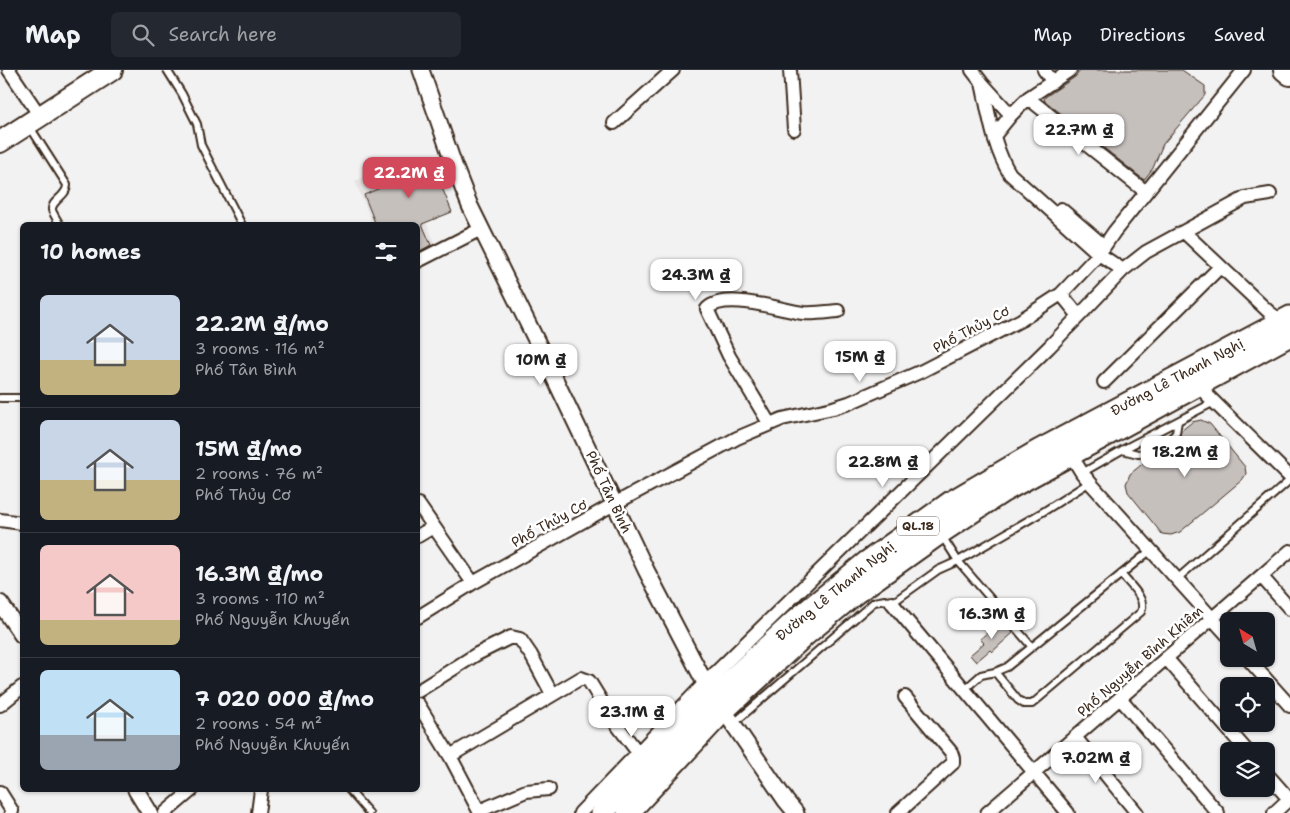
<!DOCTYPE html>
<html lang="en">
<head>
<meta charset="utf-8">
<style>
	body { margin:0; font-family:"Shantell Sans",sans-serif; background:#242831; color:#f1f3f6; height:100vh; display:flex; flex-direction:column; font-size:19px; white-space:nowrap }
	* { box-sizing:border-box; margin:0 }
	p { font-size:16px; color:#9ea1a6 }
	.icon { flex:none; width:28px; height:28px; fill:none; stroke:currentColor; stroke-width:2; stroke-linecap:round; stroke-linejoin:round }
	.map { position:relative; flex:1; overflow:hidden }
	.sheet { position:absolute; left:20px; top:152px; width:400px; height:570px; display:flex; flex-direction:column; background:#171b24; border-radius:8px; box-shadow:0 1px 4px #0004 }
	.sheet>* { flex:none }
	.needle { width:32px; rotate:323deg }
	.buttons { position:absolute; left:1220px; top:542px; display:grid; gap:10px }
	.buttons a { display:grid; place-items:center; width:55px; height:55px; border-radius:8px; background:#171b24; box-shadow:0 1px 4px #0004; font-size:25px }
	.price { position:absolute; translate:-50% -42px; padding:0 11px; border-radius:10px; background:#fff; color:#222; font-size:16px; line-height:32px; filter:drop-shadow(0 1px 2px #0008) }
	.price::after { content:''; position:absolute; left:50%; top:30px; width:15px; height:11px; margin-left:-8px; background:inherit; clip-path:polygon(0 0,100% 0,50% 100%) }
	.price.active { background:#d1495b; color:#fff }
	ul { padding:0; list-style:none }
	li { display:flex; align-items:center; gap:15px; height:125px; padding:0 20px }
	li+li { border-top:1px solid #363941 }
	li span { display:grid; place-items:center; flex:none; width:140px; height:100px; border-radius:8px; color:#555 }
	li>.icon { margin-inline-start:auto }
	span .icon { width:60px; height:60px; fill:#fffc; stroke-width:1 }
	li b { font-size:21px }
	h2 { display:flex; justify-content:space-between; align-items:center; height:60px; padding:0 20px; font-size:21px }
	header { display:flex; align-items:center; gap:30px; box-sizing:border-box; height:70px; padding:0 25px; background:#171b24; border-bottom:1px solid #363941 }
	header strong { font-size:24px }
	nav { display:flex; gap:28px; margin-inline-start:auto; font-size:18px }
	.search { width:350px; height:45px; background:#242831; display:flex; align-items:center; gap:12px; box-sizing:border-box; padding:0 18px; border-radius:8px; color:#9ea1a6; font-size:19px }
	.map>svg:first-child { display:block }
</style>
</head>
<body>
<header>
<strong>Map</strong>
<div class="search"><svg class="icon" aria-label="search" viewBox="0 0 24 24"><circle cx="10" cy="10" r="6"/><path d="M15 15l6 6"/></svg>Search here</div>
<nav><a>Map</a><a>Directions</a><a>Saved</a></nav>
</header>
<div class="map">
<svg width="1290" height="743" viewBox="0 0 1290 743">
	<rect width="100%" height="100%" fill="#f3f2f2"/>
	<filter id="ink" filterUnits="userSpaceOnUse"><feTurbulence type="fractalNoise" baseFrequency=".02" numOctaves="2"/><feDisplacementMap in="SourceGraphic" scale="10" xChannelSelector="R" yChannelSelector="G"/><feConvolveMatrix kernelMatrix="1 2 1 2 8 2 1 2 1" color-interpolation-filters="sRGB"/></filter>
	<g filter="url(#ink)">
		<path fill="#e6e3e2" d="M409,88l25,61 -8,3 12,28 -20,9v-34h-45l-18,-44z"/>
		<path fill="#c6c0bd" stroke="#3b2a1e" d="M1081,0h101l23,16v9l-42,49 -10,24 -9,12 -100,-80 1,-3 30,-20z
			M404,92l4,8 2,-1 1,3 21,-9 20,49 -30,12 9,21 -13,7v-27h-42l-12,-30 18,-8 -5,-13z
			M1201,350l9,4 35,43 1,7 -4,6 -62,52 -9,3 -9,-1 -34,-42 -2,-8 4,-10 27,-22 17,-10 6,-6 1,-5 11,-9z
			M1002,550l11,13 -21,19 -2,-2 -14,12 -6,-7 14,-12 -4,-4z"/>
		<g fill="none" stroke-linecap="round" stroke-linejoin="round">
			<g stroke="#3b2a1e" stroke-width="10">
				<path id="service" d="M167,0l15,24 15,30 4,21 41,80
					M30,57l37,58c0,12 -16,15 -15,25 1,4 6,11 8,15
					M0,328h22
					M1122,380l16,4 7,-1 26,-15 5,-5 2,-12
					M1082,403l40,-23 92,-48
					M942,466l16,25 74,86
					M1177,509l113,-99
					M995,602l23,28 6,4h8l109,-92c6,-13 -11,-27 -20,-38
					M965,619l16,-14 14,-3 12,-5 144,-117
					M733,654l141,-122 11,-2 7,3 46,-33 20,-9 88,-51 44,-28
					M349,720l20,23"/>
			</g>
			<g stroke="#3b2a1e" stroke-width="16">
				<path id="minor" d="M9,0l31,46
					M790,0l4,59
					M972,0l10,13 29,32
					M1044,0l9,12
					M982,13c7,31 11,64 28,91l89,80 24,16
					M1028,28l118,94
					M614,53l59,-53
					M994,66l17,-21 17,-17 42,-28
					M1061,139l43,37
					M1184,162l86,81 16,11
					M418,191l63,-32
					M1079,246l44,-46 23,-18 99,-54 25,-4
					M1104,312l116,-115
					M1198,316l92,91
					M769,353l-40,-67 -22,-47c18,-18 73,1 96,4 11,1 24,-1 35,-2
					M1071,385l11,18 11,13 136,151
					M418,434l55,79
					M0,450l22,3
					M418,466l15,-9
					M1261,506l29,33
					M892,533l176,210
					M418,547l55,-34 141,-79 123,-66 45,-19 51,-11 16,-5 73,-32 99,-51 40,-26 38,-40 15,-22 130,-162
					M1166,588l81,93
					M1248,589l42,47
					M418,621l59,-37 34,-17 9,2 11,16 21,39
					M1120,628l98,115
					M418,634l32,52 29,55 47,-20 23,-2
					M0,635l22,-18
					M1075,667l62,76
					M450,686l131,-78 8,3 22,36 31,41
					M1266,703l23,26
					M0,722l12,19 -1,2
					M165,743l27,-23
					M258,743l3,-23
					M580,743l125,-130 344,-336 30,-31 -18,-22
					M898,743l55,-50v-5l-2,-6 -46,-55
					M987,743l303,-262
					M1274,743l16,-15"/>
			</g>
			<g stroke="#3b2a1e" stroke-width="19">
				<path id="tertiary" d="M421,0l34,98 15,38 72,146 104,218 59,113 81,118 10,12
					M0,533l22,32
					M136,720l14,23"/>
			</g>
			<g stroke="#3b2a1e" stroke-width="24">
				<path id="primary" d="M1284,0l6,5
					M0,72l112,-72"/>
			</g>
			<g stroke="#3b2a1e" stroke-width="25">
				<path id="trunk" d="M602,743l112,-117 82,-76 71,-58 84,-60 87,-51 252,-134
					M628,743l96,-103 80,-74 53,-44 83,-59 62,-41 288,-157"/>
			</g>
			<use href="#service" stroke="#fff" stroke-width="6"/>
			<use href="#minor" stroke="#fff" stroke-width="12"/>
			<use href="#tertiary" stroke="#fff" stroke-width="15"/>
			<use href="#primary" stroke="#fff" stroke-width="20"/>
			<use href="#trunk" stroke="#fff" stroke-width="21"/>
		</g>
	</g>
	<g text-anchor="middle" stroke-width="5" stroke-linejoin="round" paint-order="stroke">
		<rect fill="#fff" stroke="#766a62" stroke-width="1" x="897" y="446.5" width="42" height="19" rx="4"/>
		<g font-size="12" font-weight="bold" fill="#3b2a1e">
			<text x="918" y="460">QL.18</text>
		</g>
		<g font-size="14" fill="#3b2a1e" stroke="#fff">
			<text transform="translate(971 259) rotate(-28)" y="5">Phố Thủy Cơ</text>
			<text transform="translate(1177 307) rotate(-28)" y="5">Đường Lê Thanh Nghị</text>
			<text transform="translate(609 422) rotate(65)" y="5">Phố Tân Bình</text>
			<text transform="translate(549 453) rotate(-29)" y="5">Phố Thủy Cơ</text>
			<text transform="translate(835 521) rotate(-39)" y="5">Đường Lê Thanh Nghị</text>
			<text transform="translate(1140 591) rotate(-41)" y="5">Phố Nguyễn Bỉnh Khiêm</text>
		</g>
	</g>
</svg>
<div class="buttons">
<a><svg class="needle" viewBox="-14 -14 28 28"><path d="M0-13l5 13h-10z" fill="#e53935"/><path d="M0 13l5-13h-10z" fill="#9ea1a6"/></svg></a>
<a><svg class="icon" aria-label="locate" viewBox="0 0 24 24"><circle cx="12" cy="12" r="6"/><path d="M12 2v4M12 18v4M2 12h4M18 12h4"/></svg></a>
<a><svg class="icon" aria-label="layers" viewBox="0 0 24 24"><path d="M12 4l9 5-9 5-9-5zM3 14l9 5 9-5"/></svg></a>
</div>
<b class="price" style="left:1079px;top:86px">22.7M ₫</b>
<b class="price active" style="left:409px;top:129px">22.2M ₫</b>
<b class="price" style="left:696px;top:231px">24.3M ₫</b>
<b class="price" style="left:860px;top:313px">15M ₫</b>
<b class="price" style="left:541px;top:316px">10M ₫</b>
<b class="price" style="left:1185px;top:408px">18.2M ₫</b>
<b class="price" style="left:883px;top:418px">22.8M ₫</b>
<b class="price" style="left:992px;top:570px">16.3M ₫</b>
<b class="price" style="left:632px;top:668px">23.1M ₫</b>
<b class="price" style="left:1096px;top:714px">7.02M ₫</b>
<section class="sheet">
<h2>10 homes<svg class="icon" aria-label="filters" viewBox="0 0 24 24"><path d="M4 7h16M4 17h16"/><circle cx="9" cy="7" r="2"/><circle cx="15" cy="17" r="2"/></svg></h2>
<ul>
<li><span style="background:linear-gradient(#c9d6e8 65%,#c2b280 0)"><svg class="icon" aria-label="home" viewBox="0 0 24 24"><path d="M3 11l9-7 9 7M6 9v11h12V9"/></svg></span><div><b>22.2M ₫/mo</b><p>3 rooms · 116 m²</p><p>Phố Tân Bình</p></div></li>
<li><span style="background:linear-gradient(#c9d6e8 60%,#c2b280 0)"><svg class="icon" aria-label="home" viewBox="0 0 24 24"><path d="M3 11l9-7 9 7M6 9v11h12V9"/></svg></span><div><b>15M ₫/mo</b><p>2 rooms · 76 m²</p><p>Phố Thủy Cơ</p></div></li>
<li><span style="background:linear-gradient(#f6c9c9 75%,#c2b280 0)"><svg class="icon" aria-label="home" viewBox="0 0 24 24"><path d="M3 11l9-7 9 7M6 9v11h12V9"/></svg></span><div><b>16.3M ₫/mo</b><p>3 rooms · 110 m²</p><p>Phố Nguyễn Khuyến</p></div></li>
<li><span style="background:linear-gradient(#bfe0f5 65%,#9aa5b1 0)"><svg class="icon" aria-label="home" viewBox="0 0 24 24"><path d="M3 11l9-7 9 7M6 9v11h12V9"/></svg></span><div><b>7 020 000 ₫/mo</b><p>2 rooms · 54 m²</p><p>Phố Nguyễn Khuyến</p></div></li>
</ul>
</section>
</div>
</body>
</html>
